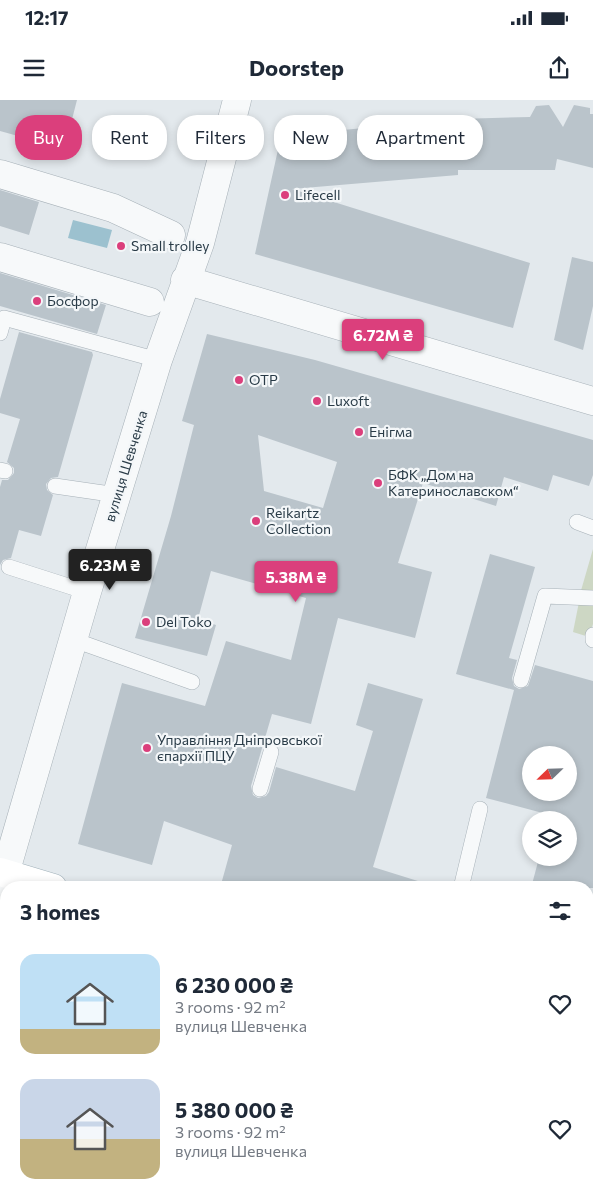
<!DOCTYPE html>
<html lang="en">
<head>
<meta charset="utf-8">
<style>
	body { margin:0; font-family:Commissioner,sans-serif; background:#f6f6f7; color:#1f2937; height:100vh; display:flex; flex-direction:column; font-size:19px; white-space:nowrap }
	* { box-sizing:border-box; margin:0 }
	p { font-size:16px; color:#747a83 }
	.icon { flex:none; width:28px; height:28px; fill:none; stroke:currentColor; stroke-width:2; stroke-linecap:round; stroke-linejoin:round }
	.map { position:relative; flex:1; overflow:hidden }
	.panel { position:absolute; left:0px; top:781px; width:594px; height:321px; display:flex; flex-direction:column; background:#fff; border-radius:20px 20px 0 0; box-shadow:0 2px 8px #0003 }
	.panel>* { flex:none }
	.banner { position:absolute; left:15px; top:15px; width:564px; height:45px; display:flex; gap:10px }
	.needle { width:32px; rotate:247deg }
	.buttons { position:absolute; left:522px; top:646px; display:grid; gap:10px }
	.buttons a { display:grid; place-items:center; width:55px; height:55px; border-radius:50%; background:#fff; box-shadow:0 2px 8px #0003; font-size:25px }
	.price { position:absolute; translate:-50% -42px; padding:0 11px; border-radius:5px; background:#db3f7c; color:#fff; font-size:16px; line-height:32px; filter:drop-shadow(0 1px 2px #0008) }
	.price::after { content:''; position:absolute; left:50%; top:30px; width:15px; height:11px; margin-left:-8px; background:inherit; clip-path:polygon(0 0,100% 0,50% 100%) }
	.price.selected { background:#222; color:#fff }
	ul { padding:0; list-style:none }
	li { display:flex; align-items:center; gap:15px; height:125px; padding:0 20px }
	li span { display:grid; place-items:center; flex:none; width:140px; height:100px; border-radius:15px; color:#555 }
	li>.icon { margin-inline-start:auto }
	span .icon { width:60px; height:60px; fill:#fffc; stroke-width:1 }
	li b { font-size:21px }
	h2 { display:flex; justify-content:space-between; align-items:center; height:60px; padding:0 20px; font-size:21px }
	.pill { padding:0 18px; border-radius:20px; background:#fff; box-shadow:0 2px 8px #0003; font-size:18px; line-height:45px }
	.pill.selected { background:#db3f7c; color:#fff }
	.status { display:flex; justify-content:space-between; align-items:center; height:35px; padding:0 25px; background:#fff; direction:ltr }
	.status svg { height:14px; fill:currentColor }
	header { display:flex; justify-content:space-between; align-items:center; height:65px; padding:0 20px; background:#fff; font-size:22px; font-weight:700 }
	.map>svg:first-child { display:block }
</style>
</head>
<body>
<div class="status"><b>12:17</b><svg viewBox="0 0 49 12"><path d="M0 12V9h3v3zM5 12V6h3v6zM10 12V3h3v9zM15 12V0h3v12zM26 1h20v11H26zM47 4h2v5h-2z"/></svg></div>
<header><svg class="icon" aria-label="menu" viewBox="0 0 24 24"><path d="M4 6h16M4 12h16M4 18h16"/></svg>Doorstep<svg class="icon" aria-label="share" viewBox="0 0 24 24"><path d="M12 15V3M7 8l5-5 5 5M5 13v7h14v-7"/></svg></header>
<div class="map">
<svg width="593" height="1102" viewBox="0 0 593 1102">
	<rect width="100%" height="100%" fill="#e3e9ed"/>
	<path fill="#cdd7c4" d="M593,449v46l-13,-1z
		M579,502h14v22l-4,13 -16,-5z"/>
	<path fill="#9cc1cf" d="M73,120l39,10 -5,18 -39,-10z"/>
	<path fill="#bac4cb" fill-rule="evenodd" d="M0,0h77l-8,31 -29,-7 -4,17 -36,-10z
		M549,5l14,22 11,-22 16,3v6h3v54l-36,-9 -2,11h-97v5l-166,14 238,74 -17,65 -258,-74 26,-118 176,-17 73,-2 6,-11z
		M0,90l39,12 -10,33 -29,-9z
		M572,157l21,5v44l-10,44 -29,-10z
		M0,173l106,32 -9,29 -97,-28z
		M19,232l73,20 1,3 -35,122 -7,1 -5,6 1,6 6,5 -12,41 -22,-6 -8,28 -8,2 -3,5v-78l2,-7h6l6,-7v-5l-7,-6 13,-43 -20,-6v-14z
		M207,234l108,26 278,80v35l-4,11 -36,-11 -5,16 -44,-14 -8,29 -73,-23 -25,80 34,9 -17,66 -77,-20 -27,106 -39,-10 -21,72 2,9 5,3 8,-2 3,-4 7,-25 79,24 18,-60 -17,-6 12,-42 55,16 -50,168 48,15v6h-201l12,-43 -68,-24 -12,44 -74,-21 44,-161 83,23 21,-65 65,19 15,-62 -95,-27 -13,48 18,6 -9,31 -72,-18 36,-122 23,-91 -12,-4zM258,335l79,27 -14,46 -59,-17z
		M490,454l45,13 -26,91 8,2 -5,18 2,8 5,3 9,-3 7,-21 58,16v207h-62l8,-30h30v-38l-83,-22 28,-108 -58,-16zM531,655h38v37h-38z"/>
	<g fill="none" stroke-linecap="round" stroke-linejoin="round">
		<g stroke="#a7b1b8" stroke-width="16">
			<path id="lane" d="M0,233l4,-15 154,42
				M0,370l5,1
				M55,386l62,9
				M577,422l16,6
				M9,467l78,25
				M593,535v5
				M74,540l118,42
				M521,580l24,-84 48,2
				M260,689l11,-37
				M461,788l19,-79
				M588,824l5,-20
				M588,985l5,-21
				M588,1070l5,2"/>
		</g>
		<g stroke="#a7b1b8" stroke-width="29">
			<path id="street" d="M0,74l113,34 58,27
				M0,157l150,45
				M185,180l408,121
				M0,791l87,-299 71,-232 42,-117 37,-143"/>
		</g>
		<g stroke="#a1b1ba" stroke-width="29">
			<path id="primary" d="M0,772l53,16
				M588,936l5,2"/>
		</g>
		<use href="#lane" stroke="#f7f9fa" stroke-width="15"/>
		<use href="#street" stroke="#f7f9fa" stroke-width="28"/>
		<use href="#primary" stroke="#fff" stroke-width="28"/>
	</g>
	<g fill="#db3f7c" stroke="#f4f7f9" stroke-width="2">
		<circle cx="285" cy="95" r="5"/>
		<circle cx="121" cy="146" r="5"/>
		<circle cx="37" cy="201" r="5"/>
		<circle cx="239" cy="280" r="5"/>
		<circle cx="317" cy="301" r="5"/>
		<circle cx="359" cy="332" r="5"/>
		<circle cx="378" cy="383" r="5"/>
		<circle cx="256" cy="421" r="5"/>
		<circle cx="146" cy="522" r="5"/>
		<circle cx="147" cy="648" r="5"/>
	</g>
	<g text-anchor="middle" stroke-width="4.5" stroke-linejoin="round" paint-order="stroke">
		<g font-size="14" fill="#293b47" stroke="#f4f7f9" text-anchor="start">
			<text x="295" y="100">Lifecell</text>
			<text x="131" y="151">Small trolley</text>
			<text x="47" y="206">Босфор</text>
			<text x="249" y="285">OTP</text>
			<text x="327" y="306">Luxoft</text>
			<text x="369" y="337">Енігма</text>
			<text x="388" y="380">БФК „Дом на<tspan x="388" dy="16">Катеринославском“</tspan></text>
			<text x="266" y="418">Reikartz<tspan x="266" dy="16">Collection</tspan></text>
			<text x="156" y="527">Del Toko</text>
			<text x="157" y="645">Управління Дніпровської<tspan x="157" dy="16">єпархії ПЦУ</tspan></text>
		</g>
		<g font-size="14" fill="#293b47" stroke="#f4f7f9">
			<text transform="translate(126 366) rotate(-73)" y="5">вулиця Шевченка</text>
		</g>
	</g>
</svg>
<div class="buttons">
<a><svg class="needle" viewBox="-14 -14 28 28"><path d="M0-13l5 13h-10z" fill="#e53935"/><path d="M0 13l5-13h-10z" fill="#747a83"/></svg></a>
<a><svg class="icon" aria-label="layers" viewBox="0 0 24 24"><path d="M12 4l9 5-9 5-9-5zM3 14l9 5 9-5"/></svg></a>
</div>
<b class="price" style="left:383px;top:261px">6.72M ₴</b>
<b class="price selected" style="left:110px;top:491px">6.23M ₴</b>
<b class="price" style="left:296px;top:503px">5.38M ₴</b>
<div class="banner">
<a class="pill selected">Buy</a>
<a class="pill">Rent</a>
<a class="pill">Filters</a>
<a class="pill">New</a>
<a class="pill">Apartment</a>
</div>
<section class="panel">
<h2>3 homes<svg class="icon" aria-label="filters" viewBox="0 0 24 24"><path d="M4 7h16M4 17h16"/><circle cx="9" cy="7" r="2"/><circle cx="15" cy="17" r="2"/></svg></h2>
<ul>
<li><span style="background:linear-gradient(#bfe0f5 75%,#c2b280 0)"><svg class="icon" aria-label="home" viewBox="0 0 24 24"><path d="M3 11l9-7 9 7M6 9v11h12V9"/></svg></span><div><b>6 230 000 ₴</b><p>3 rooms · 92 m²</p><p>вулиця Шевченка</p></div><svg class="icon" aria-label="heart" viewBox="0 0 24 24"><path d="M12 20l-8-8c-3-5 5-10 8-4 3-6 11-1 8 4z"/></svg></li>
<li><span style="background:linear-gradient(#c9d6e8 60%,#c2b280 0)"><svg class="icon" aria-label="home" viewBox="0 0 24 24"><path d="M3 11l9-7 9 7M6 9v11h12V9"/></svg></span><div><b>5 380 000 ₴</b><p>3 rooms · 92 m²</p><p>вулиця Шевченка</p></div><svg class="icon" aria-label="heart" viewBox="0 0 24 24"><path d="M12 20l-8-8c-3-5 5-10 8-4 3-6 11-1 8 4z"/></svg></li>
</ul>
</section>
</div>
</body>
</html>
